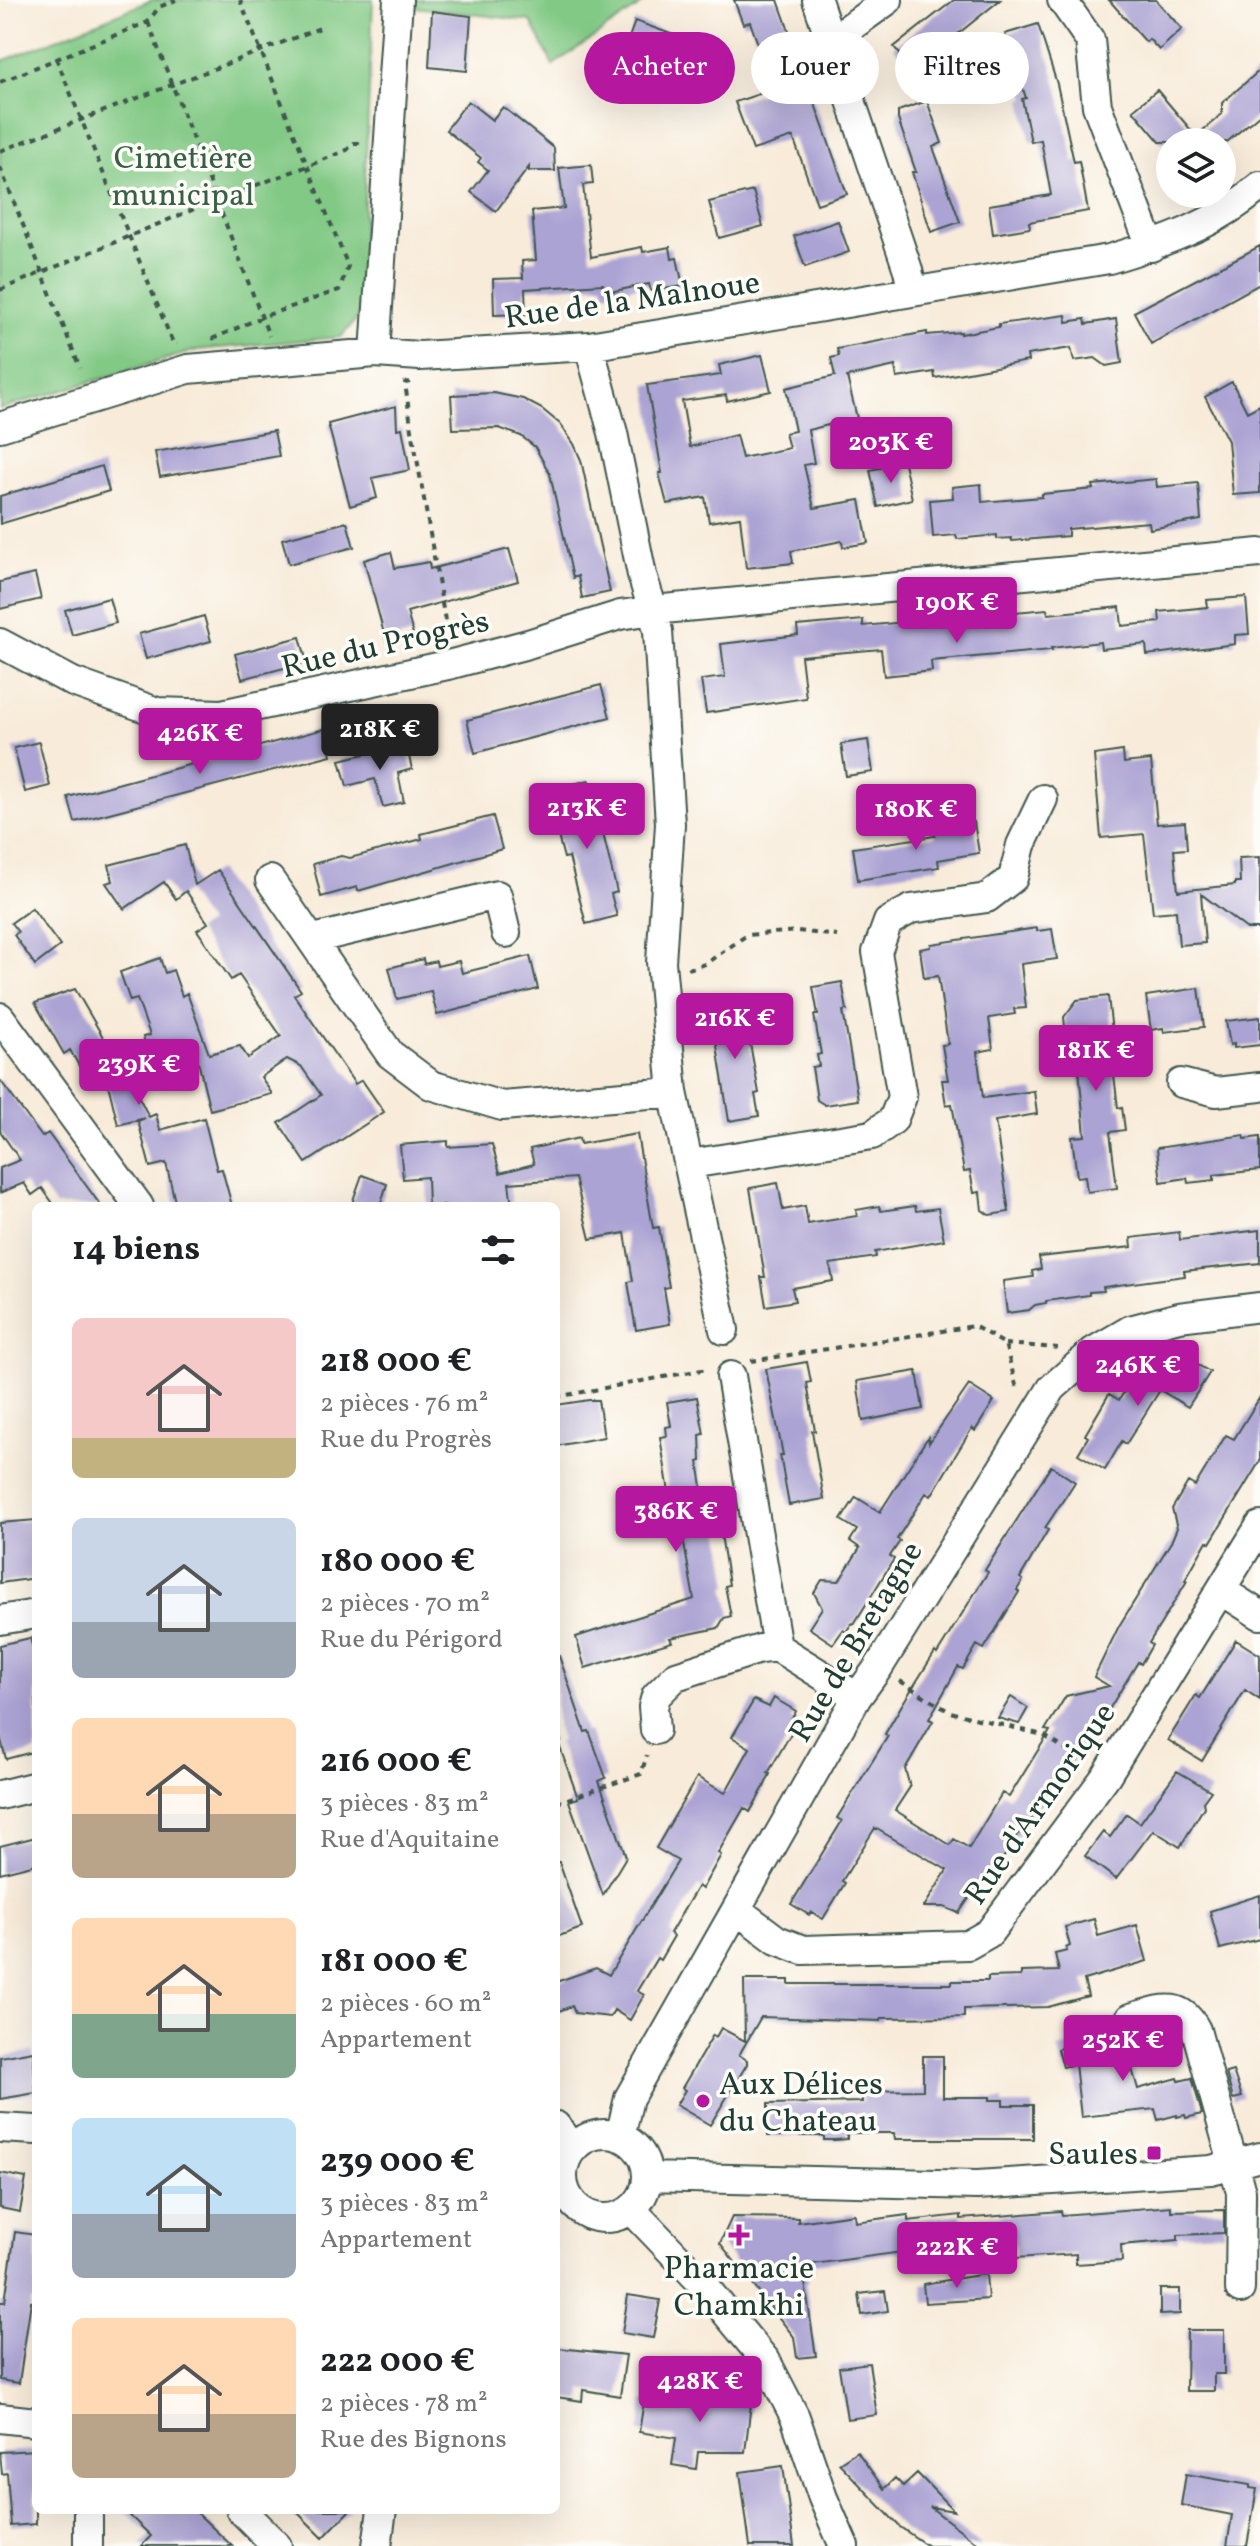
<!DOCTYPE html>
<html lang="fr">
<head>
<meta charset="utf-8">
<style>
	body { margin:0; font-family:Vollkorn,serif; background:#f6f6f6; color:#202124; height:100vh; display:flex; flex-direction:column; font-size:30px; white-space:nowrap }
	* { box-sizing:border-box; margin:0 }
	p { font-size:26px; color:#757577 }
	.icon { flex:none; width:44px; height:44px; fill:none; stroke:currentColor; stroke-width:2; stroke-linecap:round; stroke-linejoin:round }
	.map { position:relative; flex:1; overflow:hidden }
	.drawer { position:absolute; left:32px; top:1202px; width:528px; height:1312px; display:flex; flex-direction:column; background:#fff; border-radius:12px; box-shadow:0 8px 32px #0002 }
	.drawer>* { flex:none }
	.hud { position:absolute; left:584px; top:32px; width:556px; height:72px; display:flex; gap:16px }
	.fabs { position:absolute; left:1156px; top:128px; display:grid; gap:16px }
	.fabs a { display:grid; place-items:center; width:80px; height:80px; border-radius:50%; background:#fff; box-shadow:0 8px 32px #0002; font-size:40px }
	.price { position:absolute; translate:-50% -68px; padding:0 18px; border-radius:8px; background:#b5179e; color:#fff; font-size:26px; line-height:52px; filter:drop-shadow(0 2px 4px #0008) }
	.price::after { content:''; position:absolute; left:50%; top:48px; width:24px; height:18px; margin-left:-12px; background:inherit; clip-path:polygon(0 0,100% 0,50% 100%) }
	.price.on { background:#222; color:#fff }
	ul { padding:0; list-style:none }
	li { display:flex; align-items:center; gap:24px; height:200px; padding:0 40px }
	li span { display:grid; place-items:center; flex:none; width:224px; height:160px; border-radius:12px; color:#555 }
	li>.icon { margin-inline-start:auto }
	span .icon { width:96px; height:96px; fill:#fffc; stroke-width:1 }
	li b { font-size:34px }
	h2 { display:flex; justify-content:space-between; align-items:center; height:96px; padding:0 40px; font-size:34px }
	.pill { padding:0 28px; border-radius:36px; background:#fff; box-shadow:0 8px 32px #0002; font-size:28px; line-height:72px }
	.pill.on { background:#b5179e; color:#fff }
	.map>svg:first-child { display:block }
</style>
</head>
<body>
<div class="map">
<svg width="1260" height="2546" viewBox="0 0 1260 2546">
	<rect width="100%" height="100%" fill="#fdfcf7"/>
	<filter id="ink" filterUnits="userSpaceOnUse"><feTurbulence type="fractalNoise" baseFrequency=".0125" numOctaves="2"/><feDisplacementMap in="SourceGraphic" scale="16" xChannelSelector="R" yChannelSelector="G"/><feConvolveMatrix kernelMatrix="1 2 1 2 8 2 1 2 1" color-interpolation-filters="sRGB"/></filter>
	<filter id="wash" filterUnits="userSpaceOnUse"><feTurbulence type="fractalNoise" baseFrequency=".006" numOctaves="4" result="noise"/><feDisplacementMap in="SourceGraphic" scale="32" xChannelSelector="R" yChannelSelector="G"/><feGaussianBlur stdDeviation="1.8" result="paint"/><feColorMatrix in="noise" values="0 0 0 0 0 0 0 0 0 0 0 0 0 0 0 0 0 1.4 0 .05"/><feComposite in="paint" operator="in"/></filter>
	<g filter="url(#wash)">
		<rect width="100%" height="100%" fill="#f8ebd9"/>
		<path fill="#82c985" stroke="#50835c" stroke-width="2" d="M152,0h221l-14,316 -18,21 -144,13 -197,59v-347z
			M413,0h235l-95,65 -22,-44 -117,-14z"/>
		<g id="blocks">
			<path fill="#aba3d3" d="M734,0h44l69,194 -30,10 -24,-67 -40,13 -18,-48 39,-13 -24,-67 -7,2z
				M954,0h46l-87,70 -19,-23z
				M1109,0h47l26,29 -23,21 -10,-11 -3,3z
				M432,11l39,5 -4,55 -38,-4z
				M635,21l50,18 20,44 -31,14 -19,-40 -29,-11z
				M1038,24l19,60 17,78 5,-1 9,50 -59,11 1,6 -37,6 -4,-29 62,-10 -10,-55 -10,2 -9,-43 4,-1 -21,-64z
				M1260,70v44l-33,28h-67l-27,-32 24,-20 39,46 26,-22v-11z
				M468,101l24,19 11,-13 51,41 1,23h-26v-4l-33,44 -25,-19 17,-22 -10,-8 3,-4 -35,-28z
				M927,101l15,42 -9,4 27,75 -29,10 -19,-60h4l-18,-53v-8z
				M591,165l2,19 -10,1 8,72 51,-10 1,5 27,-5 2,12 5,-1 6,28 -32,5 -2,-7 -44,9 -2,-9 -78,5 1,25 -32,1 -1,-36 30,-1 -1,-17 14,-1 -4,-49 32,-3 -5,-40z
				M753,191l10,35 -44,12 -10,-36z
				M838,221l11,31 -44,15 -11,-31z
				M1260,246v38l-109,60 -17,-32z
				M1066,315l1,7 18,-3 1,5 30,-5 6,44 -16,3 -11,-8 -21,3 -3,-13 -44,7 1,6 -93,17 -1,-6 -37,6 -2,-12 -48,11 10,41 -49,12 6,33 -10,2 10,43 46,-8 8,43 -25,4 -1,-6 -51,10 2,12 -47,5 -6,-51 -31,5 -4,-25 -38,7 -8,-31h3l-15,-88 74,-10 -2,-10 43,-10 9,36 -44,10 -1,-6 -44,6 8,46 46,-12 6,23 47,-10 -4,-15 10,-2 -9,-43 49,-12 -4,-18 8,-2 -2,-7 90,-17v3l34,-3v2l38,-7v-3z
				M1232,382l15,30 13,-7v88l-27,2 -5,-54 -23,-44z
				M494,393l29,6 19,10 18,15 14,20 7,16 29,132 -28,6 -4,-22 -5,2 -23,-104 -15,-27 -14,-11 -22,-8 -46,1 -2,-34z
				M396,406l1,23 5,-1 8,42 -38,8 5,20 -27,8 -22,-82z
				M274,431l5,25 -119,21 -5,-25z
				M904,463l8,36 -34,8 -8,-37z
				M102,466l7,25 -109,33v-28z
				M1156,479l1,8 41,-4 3,37 -51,9 -1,-7 -81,7v7l-56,5 -1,-3 -14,1v-4l-40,4 -1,-4 -23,2 -3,-37 23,-2 -1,-11 29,-3 1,18 60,-5v-3l52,-5 -1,-4z
				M347,522l7,25 -65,17 -7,-25z
				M509,549l9,32 -111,31 6,22 -27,7 -22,-81 27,-8 4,16 34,-6 1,7z
				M35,574l6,25 -41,10v-27z
				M1246,597l3,37 -14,1v9l-88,11 -1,-11 -45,5 -1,-7 -49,6 1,2 -121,11 1,10 -48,5 -3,-27 -80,7 5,42 -100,15 -5,-33 24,-3 -4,-33 77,-9 -1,-9 66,-6v6l184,-17 1,5 72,-7 2,19 38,-4 -1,-10 49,-5 -1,-7z
				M109,598l7,25 -44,12 -7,-25z
				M204,616l7,25 -65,18 -7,-25z
				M300,637l7,25 -65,17 -7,-25z
				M601,685l9,32 -135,36 -8,-33z
				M324,729l7,26 -256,67 -7,-25z
				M868,740l5,32 -27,4 -5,-32z
				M39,742l11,44 -25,6 -11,-44z
				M406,744l6,25 -14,4 6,29 -21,5 -8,-28 -28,7 -7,-26z
				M1123,751l1,12 27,-3 6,64 28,-2 2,27 -13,1 4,41 57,-6v-3h5l-1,-24 21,-1v72h-13l-46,-35 4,49 -26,2 -3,-34 -23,2 -9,-79 -43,4 -7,-83z
				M589,780l6,21 5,-1 7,23 -6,2 16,67 -6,2 6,22 -31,8 -17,-67 -5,1 -9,-33 12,-3 -9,-34z
				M493,816l9,33 -144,42 -1,-4 -36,10 -8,-33 28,-8 9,2 72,-19 -1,-5z
				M974,822l5,31 -41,7 1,7 -81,13 -5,-32 82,-12 -2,-8z
				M185,845l10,40 23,-15 83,121 -7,4 61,89 7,-4 22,32 -78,51 -27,-40 42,-28 -20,-29 -14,-7 -26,18 11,17 -62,16 -13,-53 -43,11 -11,-31 7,-2 -13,-36 -7,2 -10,-29 40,-14 5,15 8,-3 9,26 5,-3 22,61 31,-8 8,12 33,-22 -42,-61 -8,5 -34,-50 11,-7 -22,-32 -10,8 -12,-17 -40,27 -18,-26 7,-2 -4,-16z
				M32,908l28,38 -25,19 -21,-30 4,-3 -7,-9z
				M1037,928v3l15,-2 5,30 -36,5 5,44 -12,1 1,5 -26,4 4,31 -16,3 6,46 51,-7 3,23 -42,7 14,91 -20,3 -7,-5 -2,-18 -6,1 -4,-22 -6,1 -12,-68 -6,1 -4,-25h6l-6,-35 6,-1 -10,-68 -14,2 -4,-29 11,-2v-3z
				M530,956l8,33 -101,26 -6,-24 -34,8 -8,-31 34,-9 1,5 12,-3 1,5 22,-5 3,12z
				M842,982l5,28 -4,1 15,89 -33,5 -8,-5 -5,-33 7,-1 -2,-11 4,-1 -7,-39h4l-5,-28z
				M1199,988l5,39 -40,5 -1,-4 -12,2 -5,-34z
				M75,989l35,60 4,-1 35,69 7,-3 4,16 44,-12 13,52 5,-1 10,37h-56l-10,-43 -16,4 -12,-46 7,-3 -27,7 -11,-45 -17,5 -20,-35 -6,4 -29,-51z
				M1108,996l4,36 -3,1 9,75 4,-1 3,23 -15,2 7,56 -30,4 -2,-16 -8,1 -5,-40 13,-1 -9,-100 -11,-9 -1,-10 13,-17z
				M735,1000l5,28 7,-1 12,66 -4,1 4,22 -30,5 -14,-88 -4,1 -5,-29z
				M1260,1017v28l-26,3v-4l-4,1 -4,-24z
				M0,1080l42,57 6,-4 53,73h-46l-13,-18 -10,7 -8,-12 -24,10v-25l20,-8 -20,-29z
				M637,1134l16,94 6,-1 10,60 -5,1 6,36 -34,6 -8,-48 5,-1 -8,-48 -35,6 -15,-61 -66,5 3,23h-84l-1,-29 -24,2 -3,-34 48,-4v6l44,-3 8,29 34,-9 -4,-15 49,-11 1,6z
				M1244,1135l1,4 15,-2v33l-46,5v5l-26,3 -1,-5 -26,4 -4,-34z
				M362,1175l25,9 -7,22h-29z
				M778,1183l5,27 22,-4 3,18 49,-8 -1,-6 23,-4 2,5 34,-5 1,5 22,-3 6,32 -69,12 1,5 -46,7 3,17 -41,7 3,13 -29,5 -5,-29h4l-15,-89z
				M1260,1230v33l-76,8 1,5 -82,11 1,4 -15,1v3l-43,6v2l-11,2 -6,5 -22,3 -4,-32 30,-4 -1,-6 9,-2 -2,-12 93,-10 -1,-9 48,-6 1,8z
				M1188,1359l22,13 -22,35 -28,-17 -34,54 -4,-3 -17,29 -27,-16 10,-17 -3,-2 24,-41 10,6 14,-22z
				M807,1362l4,20 -4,1 8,48h-3l12,68 -35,6 -9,-50h3l-17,-86z
				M917,1371l6,38 -60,12 -6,-40z
				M969,1385l25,16 -19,30 -3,-3 -41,68 -5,-3 -29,46 3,2 -10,15 4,3 -40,65 -2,-1 -6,9 -3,-2 -10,14 -24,-16 13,-20 -8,-15 8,-13 17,1 21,-33 -10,-7 7,-11 -16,-10 15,-23 24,15 48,-75 1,6z
				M697,1397l7,37 -4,1 1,26 -3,1 8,48h2l2,12 4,-1 1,8 5,-1 9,57 -4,1 6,30 -7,2 -6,10 -48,10 2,4 -87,26 -9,-31 118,-38 -13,-72 -4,1 -4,-24h-2l-11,-67 7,-1 -1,-9 5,-1 -4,-24z
				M1260,1397v64l-50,82 -3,-2 -22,39 2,1 -38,62 3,2 -11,19 -3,-2 -38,62 2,2 -11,19 -5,-3 -19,30 -3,-2 -21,35 -2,-2 -13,21 -2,-2 -28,44 -2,-1 -6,10 -3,-3 -28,41 -15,-6h-20l23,-37 -72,-42 -33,53 3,2 -22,36 -12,-7 -2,3 -18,-11 51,-83 -5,-3 51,-82 -3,-2 18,-31 32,-51 2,2 51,-82 -3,-2 66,-104 24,16 -30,46 3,2 -28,48 3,2 -6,10 2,2 -35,57 -7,-4 -14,24 -5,-2 -29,52 4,2 -28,48 5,18 -15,23 55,35 4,-6 15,9 33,-55 7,4 41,-66 -5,-1 21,-34 43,-10 -15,-9 25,-51 52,-84 6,-14 -5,-19 16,-27 7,4 31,-51 8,4z
				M589,1400h9l6,37 -48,9v-41z
				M36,1520v58l-36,5v-60z
				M30,1638l2,7 4,-1v107l-30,8 -6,-23v-91z
				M1236,1640l24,15v45l-15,-10 -43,71 -34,-21 28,-45 4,3z
				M556,1656h3l26,76 4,-1 17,47 -7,3 27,76 -23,38 -34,-94 9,-3 -20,-56 3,-1 -5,-16z
				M1011,1697l17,11 -9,16 -21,-6z
				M774,1698l22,13 -5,9 6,3 -29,50 2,1 -7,15 -13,23 -6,-4 -26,45 3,2 -19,34 -4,-3 -28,47 4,3 -14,24 -3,-2 -20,33 7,4 -14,25 -16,-10 -4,7 -35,-4 -3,-7 -16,6v-30l40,-14 13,7 69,-114 -22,-13 41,-71 28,16 25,-45 -18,-11 22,-37 15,7z
				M1177,1771l34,20 -8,11 1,5 -24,40 -27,-17 -37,49 -31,-23 18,-24 7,5 17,-23 13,9z
				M36,1837v27l-36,9v-27z
				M556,1862h3l23,66 -26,9z
				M1260,1895v44l-40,10 -10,-38z
				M1094,1919l4,17 39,-11 10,36 -63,19 4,16 -40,11 -84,2v8l-83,1v3l-120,-4 -22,38 8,5v4l-37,61 -34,-20 9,-15 -3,-2 31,-53 3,2 5,-9 24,13 -1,-61h45v4h163v-3h36v-4l33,-1v-4l38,-1 -4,-17 12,-3 -1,-3 4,-2 -5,-19z
				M1121,2032l17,57 40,-11 1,3 13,-3 10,36 -16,4 -1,-3 -8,2v-2l-19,5 -3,-11 -74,8 -6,-53 -12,3 -5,-18z
				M33,2051l3,42 -36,6v-42z
				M923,2056h20v41h47v3h13v5h30v34h-138l-1,-6h-47v6l-12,1h-11v-4h-56v-32l94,-2v-11l61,-1z
				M1233,2071l9,26 -9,2 -7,-26z
				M0,2173l26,5 -6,34 -20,-4z
				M1171,2206v5l53,-1v23l-46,2v5l-57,5 1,16 -46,3v-10l-60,4 -3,-21 -200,27 1,7h-8l2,11 -3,1 11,73 -19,2 -3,-21 -74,-94 12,-26 66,1v4l56,-8 1,8 53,-7v6l53,-6v4l100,-8 1,4z
				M15,2232l21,3v67l-5,-1 -12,82 -19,-3v-78h5z
				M986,2274l2,25 -63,4 -2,-19z
				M1160,2289h20v25l-20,1z
				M885,2291l3,20 -26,4 -3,-21z
				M628,2295l32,5 -7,38 -31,-5z
				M1187,2330h37v44h-10v17h-28z
				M558,2348l68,7 -6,41 -37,-6 -1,11 -26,-4z
				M869,2363l8,52 -30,4 -8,-52z
				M683,2387l69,9 -7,56h-47l-2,17 -24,-4 4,-27 -37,-6 5,-31 36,5z
				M36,2450v74l-25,2 -4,-53 -5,1 -2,-22z
				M857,2451l27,38 11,-11 8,8 14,-13 37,38 -24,-4 51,39h-53l-28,-19 -61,-64z
				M783,2466l11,80h-44l-10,-74z
				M1186,2474l64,11v3l7,1 -10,57h-20l5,-31 -51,-10z
				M124,2510h70l38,36h-91l10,-10z
				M295,2510h55l-27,28z"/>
		</g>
	</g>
	<g filter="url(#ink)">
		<use href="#blocks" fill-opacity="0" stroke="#40574d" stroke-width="2"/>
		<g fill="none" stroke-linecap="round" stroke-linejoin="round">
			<g stroke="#40574d" stroke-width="32">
				<path id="minor" d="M817,0l91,270 4,20
					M1062,0l28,40 7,66 54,141
					M831,41l57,-41
					M589,346l24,87 29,142 11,35 607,-57
					M375,353l23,-353
					M0,427l188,-58 187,-16 45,3 169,-10 520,-87c54,-16 108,-35 151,-73
					M0,643l73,39 84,30 65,2 230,-50 76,-20 92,-29 33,-5 5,21 12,193 -9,138 12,130 51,238
					M270,880l120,174 41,31 71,21 171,-14
					M313,939l184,-44 9,38
					M0,1017l139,189
					M1181,1083l35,9 44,-5
					M690,1164l182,-29 21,-15 9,-23 -25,-145 11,-30 23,-13 76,-11 26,-20 8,-33 22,-46
					M731,1376l46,271 80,50
					M1221,1590l39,25
					M0,1620l36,-6
					M655,1730l-2,-23 3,-11 20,-20 84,-27 17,-2
					M0,1795l36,-9
					M737,1910l40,30 26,10 165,-5 21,-12 117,-157 154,-250
					M1130,2018c28,-7 49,-20 66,12l45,162 -1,97
					M556,2126l18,22
					M0,2128l36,2
					M563 2176a42 42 0 1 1 84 0a42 42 0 1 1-84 0Z
					M620,2137l9,-39 228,-401 21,-29 174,-280 42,-37 36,-21 49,-13 81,-10
					M647,2177l330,8 234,-15 49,-13
					M631,2209l69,72 66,80 29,56 28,81 21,48
					M0,2418l36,4
					M88,2510v36
					M241,2510l36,36
					M377,2546l5,-36"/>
			</g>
			<path stroke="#40574d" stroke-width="4" stroke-dasharray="6 6" stroke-linecap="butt" d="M148,22l121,314
				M56,58l117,285 4,1
				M0,82l148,-60 11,-15 17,-7
				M0,151l320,-123
				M0,167l80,201
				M0,290l216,-90 92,-34 39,-16 7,-7h9
				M212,339l50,-22 77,-27 9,-24 -108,-266
				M410,382l-5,1 5,35 38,220
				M688,969l17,-5 42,-29 51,-4 39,5
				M1005,1344l53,4
				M751,1361l223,-35 31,18 13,48
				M556,1397l151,-28
				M900,1681l50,31 93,23 41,26
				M556,1803l85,-29 6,-19"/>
			<use href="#minor" stroke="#fff" stroke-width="28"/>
		</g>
	</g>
	<g fill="#b5179e" stroke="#fdfcf7" stroke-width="3">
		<circle cx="703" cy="2101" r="8"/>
		<rect x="1146" y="2145" width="16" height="16" rx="4"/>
		<path d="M735 2223h8v8h8v8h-8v8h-8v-8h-8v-8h8z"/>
	</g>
	<g text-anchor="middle" stroke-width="7" stroke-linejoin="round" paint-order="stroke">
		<g font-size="32" fill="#386048" stroke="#fdfcf7">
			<text x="183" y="168">Cimetière<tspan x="183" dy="37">municipal</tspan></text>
		</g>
		<g font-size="32" fill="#1f3d34" stroke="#fdfcf7">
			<text transform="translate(632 299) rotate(-8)" y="11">Rue de la Malnoue</text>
			<text transform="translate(385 643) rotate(-13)" y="11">Rue du Progrès</text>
			<text transform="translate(855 1641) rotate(-59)" y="11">Rue de Bretagne</text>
			<text transform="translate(1039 1803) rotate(-55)" y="11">Rue d'Armorique</text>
		</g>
		<g font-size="32" fill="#1f3d34" stroke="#fdfcf7" text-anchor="start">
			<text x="719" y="2094">Aux Délices<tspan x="719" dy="37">du Chateau</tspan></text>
			<text x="1138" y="2164" text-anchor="end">Saules</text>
			<text x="739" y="2278" text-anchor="middle">Pharmacie<tspan x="739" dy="37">Chamkhi</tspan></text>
		</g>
	</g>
</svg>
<div class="fabs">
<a><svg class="icon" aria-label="layers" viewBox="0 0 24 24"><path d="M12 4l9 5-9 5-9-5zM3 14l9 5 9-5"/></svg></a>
</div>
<b class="price" style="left:891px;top:485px">203K €</b>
<b class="price" style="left:957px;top:645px">190K €</b>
<b class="price on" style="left:380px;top:772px">218K €</b>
<b class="price" style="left:200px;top:776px">426K €</b>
<b class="price" style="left:587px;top:851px">213K €</b>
<b class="price" style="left:916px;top:852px">180K €</b>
<b class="price" style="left:735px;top:1061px">216K €</b>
<b class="price" style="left:1096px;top:1093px">181K €</b>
<b class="price" style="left:139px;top:1107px">239K €</b>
<b class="price" style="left:1138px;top:1408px">246K €</b>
<b class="price" style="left:676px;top:1554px">386K €</b>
<b class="price" style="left:1123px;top:2083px">252K €</b>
<b class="price" style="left:957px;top:2290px">222K €</b>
<b class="price" style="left:700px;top:2424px">428K €</b>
<div class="hud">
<a class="pill on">Acheter</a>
<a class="pill">Louer</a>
<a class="pill">Filtres</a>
</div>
<section class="drawer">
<h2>14 biens<svg class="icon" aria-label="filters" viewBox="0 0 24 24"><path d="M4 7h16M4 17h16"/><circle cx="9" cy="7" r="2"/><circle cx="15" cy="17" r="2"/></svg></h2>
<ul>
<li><span style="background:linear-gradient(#f6c9c9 75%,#c2b280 0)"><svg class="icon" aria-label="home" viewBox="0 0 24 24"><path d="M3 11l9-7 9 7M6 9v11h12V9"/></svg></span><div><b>218 000 €</b><p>2 pièces · 76 m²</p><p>Rue du Progrès</p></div></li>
<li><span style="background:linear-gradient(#c9d6e8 65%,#9aa5b1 0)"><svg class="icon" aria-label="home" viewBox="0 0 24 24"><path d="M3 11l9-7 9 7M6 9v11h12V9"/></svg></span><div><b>180 000 €</b><p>2 pièces · 70 m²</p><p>Rue du Périgord</p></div></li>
<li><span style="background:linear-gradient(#ffd9b3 60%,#b9a48a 0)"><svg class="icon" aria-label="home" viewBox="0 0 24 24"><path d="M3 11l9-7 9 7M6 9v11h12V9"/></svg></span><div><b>216 000 €</b><p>3 pièces · 83 m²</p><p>Rue d'Aquitaine</p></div></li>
<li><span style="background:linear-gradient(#ffd9b3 60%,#7fa58c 0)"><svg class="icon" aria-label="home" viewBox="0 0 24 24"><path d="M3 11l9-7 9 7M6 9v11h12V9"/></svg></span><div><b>181 000 €</b><p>2 pièces · 60 m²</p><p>Appartement</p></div></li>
<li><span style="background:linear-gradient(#bfe0f5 60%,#9aa5b1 0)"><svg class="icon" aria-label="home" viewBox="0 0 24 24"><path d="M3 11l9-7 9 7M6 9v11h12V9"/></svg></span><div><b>239 000 €</b><p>3 pièces · 83 m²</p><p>Appartement</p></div></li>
<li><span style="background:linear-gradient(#ffd9b3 60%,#b9a48a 0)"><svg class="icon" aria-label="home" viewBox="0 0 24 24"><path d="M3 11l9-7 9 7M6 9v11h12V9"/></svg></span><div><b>222 000 €</b><p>2 pièces · 78 m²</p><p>Rue des Bignons</p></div></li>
</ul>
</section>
</div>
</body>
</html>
